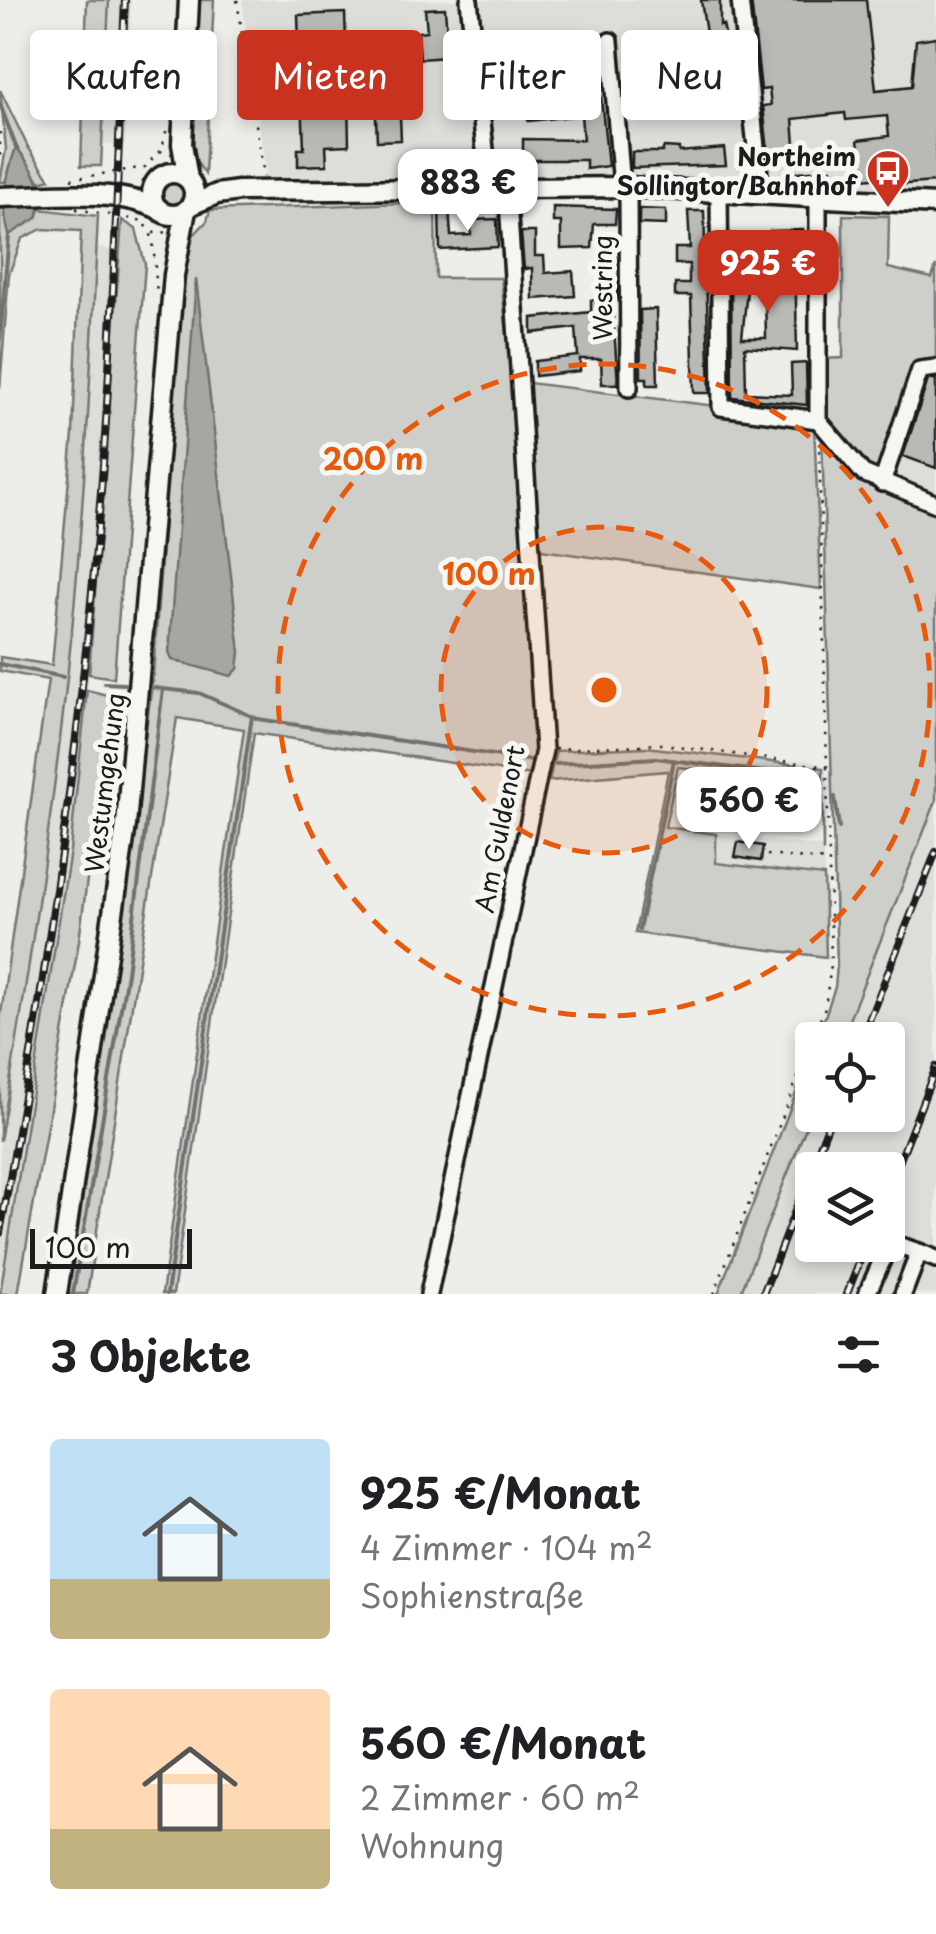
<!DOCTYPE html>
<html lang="de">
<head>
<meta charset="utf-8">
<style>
	body { margin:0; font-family:"Playpen Sans",sans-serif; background:#f6f6f6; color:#202124; height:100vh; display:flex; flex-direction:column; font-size:38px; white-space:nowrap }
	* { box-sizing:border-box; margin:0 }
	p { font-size:32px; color:#757577 }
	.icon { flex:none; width:55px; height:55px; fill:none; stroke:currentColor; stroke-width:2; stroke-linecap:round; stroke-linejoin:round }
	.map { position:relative; height:1294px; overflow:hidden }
	.side { display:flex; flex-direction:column; background:#fff; flex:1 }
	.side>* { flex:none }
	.top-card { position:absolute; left:30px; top:30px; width:878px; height:90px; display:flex; gap:20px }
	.buttons { position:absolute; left:795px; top:1022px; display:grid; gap:20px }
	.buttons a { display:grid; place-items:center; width:110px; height:110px; border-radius:10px; background:#fff; box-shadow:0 5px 15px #0003; font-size:50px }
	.scale { position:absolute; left:30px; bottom:25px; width:162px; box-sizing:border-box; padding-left:10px; border:5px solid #1c1c1c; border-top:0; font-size:28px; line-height:35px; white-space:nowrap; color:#1c1c1c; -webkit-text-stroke:8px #f6f6f2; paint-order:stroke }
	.price { position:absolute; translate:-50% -85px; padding:0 22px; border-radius:20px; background:#fff; color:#222; font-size:32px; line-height:65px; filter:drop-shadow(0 2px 5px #0008) }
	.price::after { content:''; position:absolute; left:50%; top:60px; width:30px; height:22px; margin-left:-15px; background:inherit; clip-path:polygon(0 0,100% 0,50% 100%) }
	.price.active { background:#c8321e; color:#fff }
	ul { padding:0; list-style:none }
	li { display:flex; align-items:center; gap:30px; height:250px; padding:0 50px }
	li span { display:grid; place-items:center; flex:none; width:280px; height:200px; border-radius:10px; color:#555 }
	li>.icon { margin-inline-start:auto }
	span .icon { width:120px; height:120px; fill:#fffc; stroke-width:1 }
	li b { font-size:42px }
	h2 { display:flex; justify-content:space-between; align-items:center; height:120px; padding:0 50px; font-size:42px }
	.pill { padding:0 35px; border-radius:10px; background:#fff; box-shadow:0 5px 15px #0003; font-size:35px; line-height:90px }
	.pill.active { background:#c8321e; color:#fff }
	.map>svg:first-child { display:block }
</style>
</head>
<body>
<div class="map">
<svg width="936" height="1294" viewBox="0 0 936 1294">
	<rect width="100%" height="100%" fill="#edede9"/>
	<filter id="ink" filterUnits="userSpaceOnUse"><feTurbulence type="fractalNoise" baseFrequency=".01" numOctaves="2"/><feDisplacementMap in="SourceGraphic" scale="20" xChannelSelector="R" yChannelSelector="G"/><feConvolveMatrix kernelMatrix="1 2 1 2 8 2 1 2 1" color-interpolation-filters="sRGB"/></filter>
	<g filter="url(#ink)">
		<path fill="#ddddda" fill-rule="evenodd" d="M109,0h22l-6,145 -23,-1z
			M242,0h694v201l-501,-16v17l-165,3z
			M96,247l24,4 -20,319 -30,281 -70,429v-139l36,-212 32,-260 19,-236z
			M936,355v156l-60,-23 41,-122 16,-3z
			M936,801v493h-196l72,-182 76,3v-75h-47zM812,1170h76v75h-76z
			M716,834l107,13 1,29 -109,-13z"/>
		<path fill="#cececb" stroke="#757574" stroke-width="2.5" d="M87,0h22l-8,166h-20z
			M195,0h19l-9,174 -16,-23z
			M0,90l28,57 22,32 -10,3 -23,-35 -12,35h-5l6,-33z
			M157 194a16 16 0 1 1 32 0a16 16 0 1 1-32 0Z
			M435,202l1,76h65l11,103 204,25 98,17 7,166 -295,-41 13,189 -8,38 -277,-42 -81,561h-11l82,-565 -67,-11 -90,576h-23l49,-309 40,-309 30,-430 24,-25 3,-11z
			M0,209h5l-1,8 33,1 3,-9 58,7c-7,151 -14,302 -30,453 -17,159 -41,315 -68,472v-120l48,-341 -48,-9v-14l52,8 21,-231 8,-203 -39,-2 -20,10 -13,35 -9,114z
			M843,215l46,1 -1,52 44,10 4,-12v89l-3,9 -7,-2 -46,107c-23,-1 -53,-39 -57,-61 -2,-16 -1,-33 -1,-49l21,-1z
			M122,220l14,9 9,35 -31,414 -25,-4z
			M822,434l55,54 59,23v290l-95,239h-24l18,-53 2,-21z
			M87,690l24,6 -32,245 -61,353h-18l70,-443z
			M646,747l177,21v84l-1,-60 -8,-7 -136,-18 -13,60 51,7v29l108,13 2,81 -191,-24 33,-162 -119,10 7,-30z
			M812,1052v60l-72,182h-22z"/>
		<path fill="#a6a6a3" stroke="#6f6f6d" stroke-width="2.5" d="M16,147c19,23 30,40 21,71l-28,17c-9,-32 -3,-58 7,-88z
			M196,279l44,373 -2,17 -7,7 -59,-16 -3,-8z"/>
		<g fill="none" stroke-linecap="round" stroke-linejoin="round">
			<path stroke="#6f6f6d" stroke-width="4" d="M0,104l16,43
				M0,339l9,-104
				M0,664l63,13
				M104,683l20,1
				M154,688l45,5 59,26 275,42
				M555,764l101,-6 160,21 5,4
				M835,797l4,31
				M639,930l35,-170
				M73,1294l54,-321 36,-284
				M167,1294l85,-578"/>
		</g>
		<path fill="#b9b9b6" stroke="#1c1c1c" stroke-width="2.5" fill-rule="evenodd" d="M701,0h19v26l3,-1 4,19 -19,3z
			M751,0h115l10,90 36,-4 4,-46 20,-3v145l-42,3 -1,-9 -30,3 -5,-39 31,-4 -2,-20 -41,4 -1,-7 -52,6 3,38 -27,3 -6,-54 8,-1 -2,-16 -8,1z
			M445,8l3,39 11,-1 1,10 -40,3 -2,-27 9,-1 -2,-22z
			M345,13l2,60 36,-1 1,23 15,-1 2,46 -24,1 -2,-46 -27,1 1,49 -23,1 1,19 -29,1v-17h6l-3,-82h-11l-1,-22 10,-1 -1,-29z
			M516,56l2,15 -24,3 -2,-15z
			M734,66l2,27 -23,2 -1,-13 8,-1 -1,-13z
			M600,87l8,79 -22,3v-9h-63v-21l60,1 -2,-25 -53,6 -2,-26z
			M664,147l15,1v4l45,-4 2,17 -94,3v-16h30z
			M831,169l2,12 -45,-3v-5z
			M439,207h10l2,29 20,-1v-15l26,-1 1,28 -58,3z
			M553,207l63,2 -1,15h-21l-2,24 -31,1v-27h-8z
			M639,209l27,1v15l-27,-1z
			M688,211h16l6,182h-16l-3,-97h-16v-12h14v-20h-14v-16h15z
			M803,230v22h-8l2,99 -52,-4 1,46 46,2 -1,-31 15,-1 1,42 -75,-8 -1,-128h39v-38zM765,289l1,49h-24l5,-48z
			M521,232h14v24h9l1,17 28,-2 2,25 -42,3 -1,-31 -8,1z
			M603,254l9,1 -1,24h6v21h-5l6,84h-16l-1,-25h-21v12l-45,5v-15l43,-5 -2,-28 -44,5v-15l59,-6v-12h10z
			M656,309l2,76h-11v-7h-6l-1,-68z
			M936,379v89l-33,-12 25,-76z
			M738,842l25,4 -2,15 -26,-4z"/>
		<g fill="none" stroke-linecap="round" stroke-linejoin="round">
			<g stroke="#1c1c1c" stroke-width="22">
				<path id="minor" d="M469,0l20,187
					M740,0l21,193
					M610,41l12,146
					M628,187l1,201
					M719,190l2,217 97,13
					M818,197v223
					M818,420l45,53 73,31
					M882,483l38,-113 16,-2
					M429,1294l115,-544 -37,-564
					M867,1294l20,-45 14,-3 18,6
					M903,1294l16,-42 17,7"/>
			</g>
			<g stroke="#1c1c1c" stroke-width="25">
				<path id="major" d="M152 194a21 21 0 1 1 42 0a21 21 0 1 1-42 0Z
					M188,179l-6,-35 7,-144
					M0,197c51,-1 112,-10 159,12
					M191,205l26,-11 22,-3 389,-4 308,17
					M57,1294l69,-469 48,-550 12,-65"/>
			</g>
			<path stroke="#1c1c1c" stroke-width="2.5" stroke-dasharray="2.5 8" stroke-linecap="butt" d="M237,0l27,177
				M0,132v26
				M160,151l11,3
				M71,179l74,-12 17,-19 6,-24
				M76,209l68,12 9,18 4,57
				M153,233l17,-1
				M555,749l107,-5 165,23 -8,-324
				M767,855l60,6
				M714,1294l111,-287 6,-42 -4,-197"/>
			<use href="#minor" stroke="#f6f6f2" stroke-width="15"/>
			<use href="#major" stroke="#f6f6f2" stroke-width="18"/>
			<g stroke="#1c1c1c" stroke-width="8">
				<path id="rail" d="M861,1040l75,-188
					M888,1191l48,-124
					M0,1233c45,-246 81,-493 101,-742 13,-163 16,-328 24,-491
					M763,1294l69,-179
					M847,1294l19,-49"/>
			</g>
			<use href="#rail" stroke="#f6f6f2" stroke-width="4" stroke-dasharray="11" stroke-linecap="butt"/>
		</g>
	</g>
	<circle cx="604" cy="690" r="163" fill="#e8590c" fill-opacity=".12"/>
	<g fill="none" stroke="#e8590c" stroke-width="5" stroke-dasharray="18 12">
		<circle cx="604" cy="690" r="163"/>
		<circle cx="604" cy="690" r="326"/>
	</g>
	<defs>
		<g id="bus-pin" transform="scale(2.25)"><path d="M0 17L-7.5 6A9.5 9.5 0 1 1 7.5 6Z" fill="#c8321e" stroke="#f6f6f2"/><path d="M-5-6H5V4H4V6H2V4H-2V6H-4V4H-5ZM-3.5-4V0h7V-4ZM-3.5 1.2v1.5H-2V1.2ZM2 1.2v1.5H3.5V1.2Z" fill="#fff"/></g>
	</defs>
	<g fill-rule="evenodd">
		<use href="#bus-pin" x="888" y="171"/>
	</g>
	<g text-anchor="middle" stroke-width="10" stroke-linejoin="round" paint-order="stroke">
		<g font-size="25" font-weight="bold" fill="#1c1c1c" stroke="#f6f6f2" text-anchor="end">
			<text x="856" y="166">Northeim<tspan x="856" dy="29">Sollingtor/Bahnhof</tspan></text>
		</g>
		<g font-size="25" fill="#1c1c1c" stroke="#f6f6f2">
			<text transform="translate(603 288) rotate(-90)" y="9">Westring</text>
			<text transform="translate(105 783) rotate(-83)" y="9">Westumgehung</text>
			<text transform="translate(500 829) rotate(-79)" y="9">Am Guldenort</text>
		</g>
	</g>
	<circle cx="604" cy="690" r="15" fill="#e8590c" stroke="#f6f6f2" stroke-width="5"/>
	<g font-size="30" text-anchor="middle" font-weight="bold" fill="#e8590c" stroke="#f6f6f2" stroke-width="10" stroke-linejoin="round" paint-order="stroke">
		<text x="373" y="470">200 m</text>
		<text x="489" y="585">100 m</text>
	</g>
</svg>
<div class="buttons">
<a><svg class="icon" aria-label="locate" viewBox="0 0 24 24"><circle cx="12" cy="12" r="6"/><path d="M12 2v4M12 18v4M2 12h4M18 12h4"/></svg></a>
<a><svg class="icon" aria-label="layers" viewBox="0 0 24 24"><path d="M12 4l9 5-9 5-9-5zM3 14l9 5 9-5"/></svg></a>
</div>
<div class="scale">100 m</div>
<b class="price" style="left:468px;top:234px">883 €</b>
<b class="price active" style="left:768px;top:315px">925 €</b>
<b class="price" style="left:749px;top:852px">560 €</b>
<div class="top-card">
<a class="pill">Kaufen</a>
<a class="pill active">Mieten</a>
<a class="pill">Filter</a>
<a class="pill">Neu</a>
</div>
</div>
<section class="side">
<h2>3 Objekte<svg class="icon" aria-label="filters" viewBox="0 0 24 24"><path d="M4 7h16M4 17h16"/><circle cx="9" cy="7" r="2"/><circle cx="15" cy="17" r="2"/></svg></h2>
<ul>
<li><span style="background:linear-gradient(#bfe0f5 70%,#c2b280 0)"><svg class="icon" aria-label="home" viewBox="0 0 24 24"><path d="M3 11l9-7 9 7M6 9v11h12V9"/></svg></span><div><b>925 €/Monat</b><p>4 Zimmer · 104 m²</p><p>Sophienstraße</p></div></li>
<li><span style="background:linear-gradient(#ffd9b3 70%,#c2b280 0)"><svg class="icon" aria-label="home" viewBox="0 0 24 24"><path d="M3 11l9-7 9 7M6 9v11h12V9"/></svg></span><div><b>560 €/Monat</b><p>2 Zimmer · 60 m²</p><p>Wohnung</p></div></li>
</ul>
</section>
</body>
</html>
